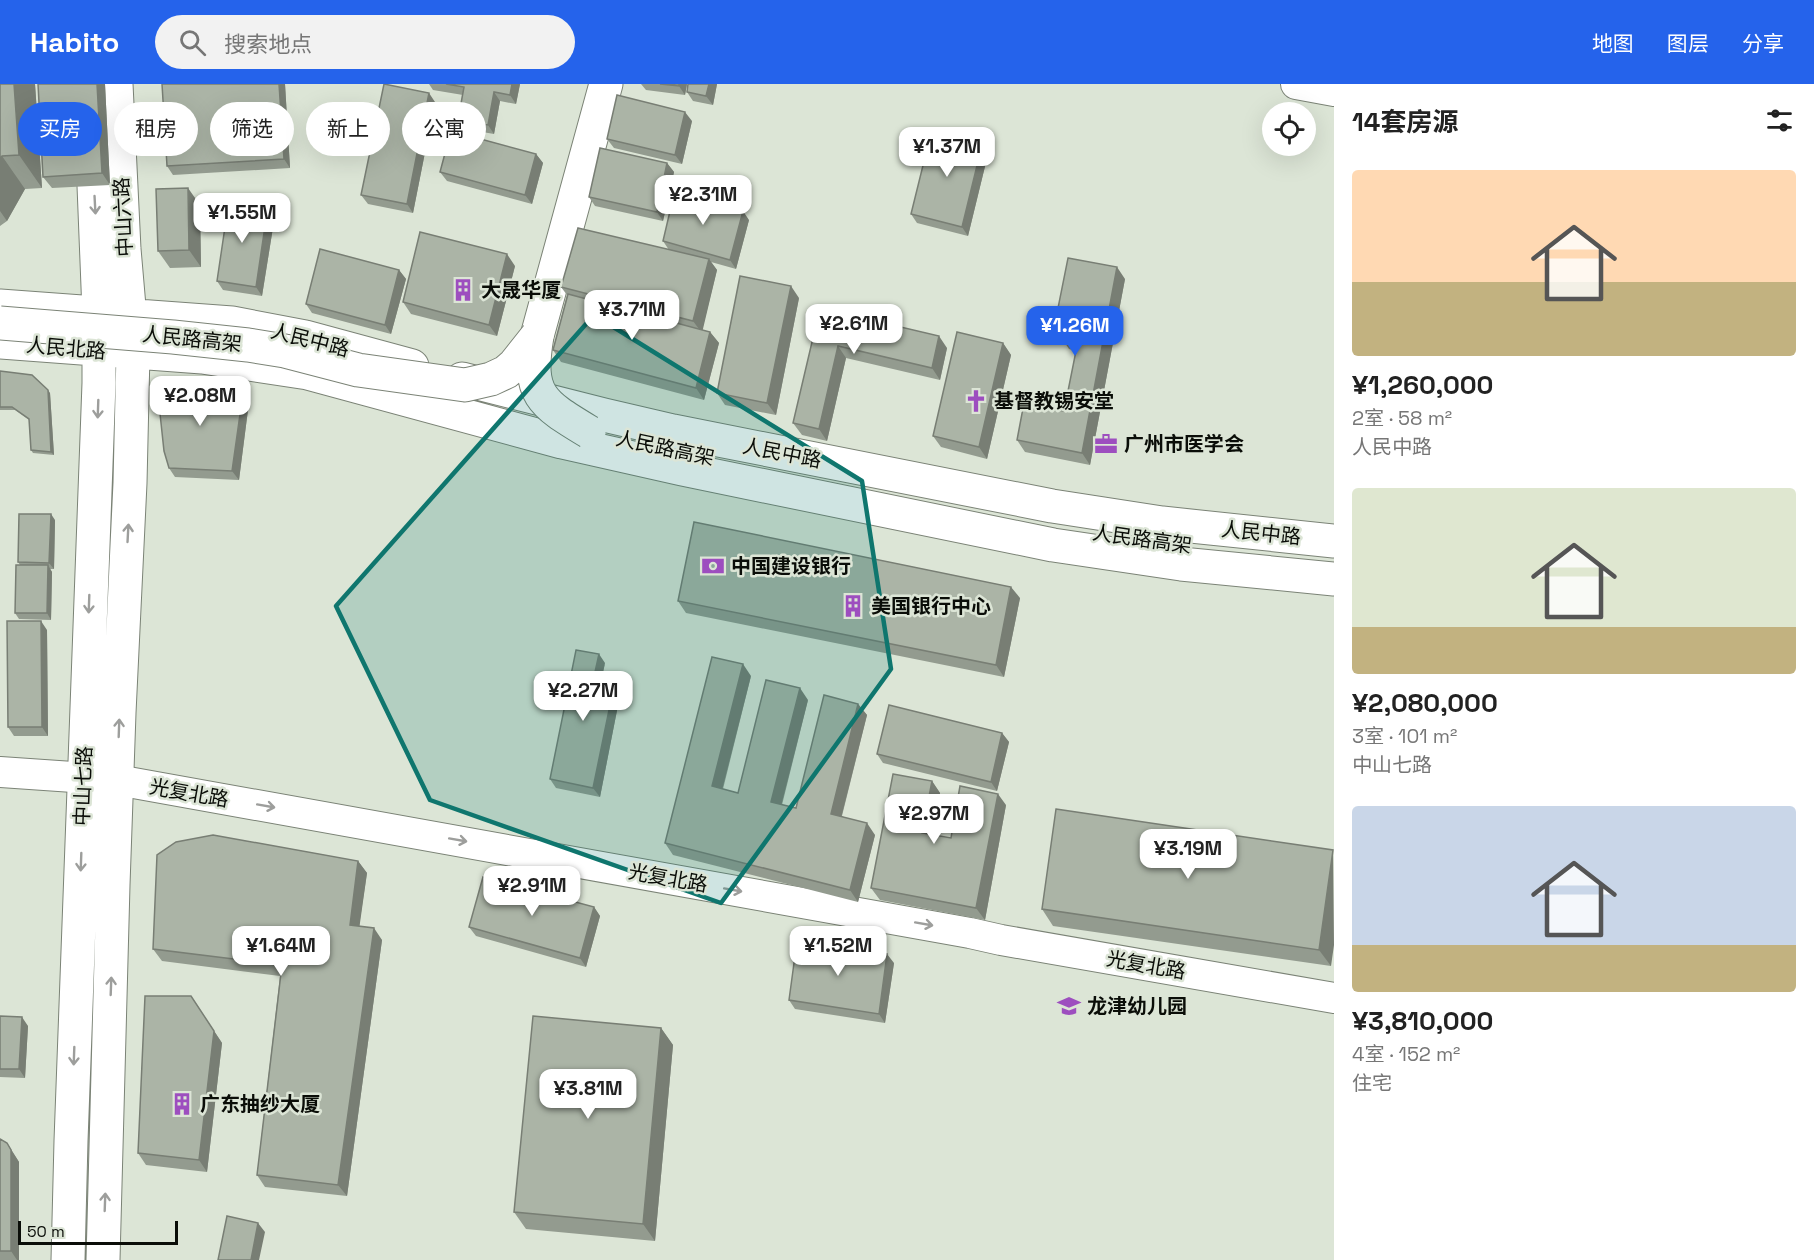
<!DOCTYPE html>
<html lang="zh">
<head>
<meta charset="utf-8">
<style>
	body { margin:0; font-family:"Space Grotesk","Noto Sans SC",sans-serif; background:#f2f2f2; color:#222; height:100vh; display:flex; flex-direction:column; font-size:22px; white-space:nowrap }
	* { box-sizing:border-box; margin:0 }
	p { font-size:20px; color:#767676 }
	.icon { flex:none; width:33px; height:33px; fill:none; stroke:currentColor; stroke-width:2; stroke-linecap:round; stroke-linejoin:round }
	.map { position:relative; flex:1; overflow:hidden }
	.side { display:flex; flex-direction:column; background:#fff; width:480px }
	.side>* { flex:none }
	.guide { position:absolute; left:18px; top:18px; width:570px; height:54px; display:flex; gap:12px }
	.tools { position:absolute; left:1262px; top:18px; display:grid; gap:12px }
	.tools a { display:grid; place-items:center; width:54px; height:54px; border-radius:50%; background:#fff; box-shadow:0 6px 24px #0002; font-size:30px }
	.scale { position:absolute; left:18px; bottom:15px; width:160px; box-sizing:border-box; padding-left:6px; border:3px solid #0a0d08; border-top:0; font-size:16px; line-height:21px; white-space:nowrap; color:#0a0d08; -webkit-text-stroke:4px #dce5d6; paint-order:stroke }
	.price { position:absolute; translate:-50% -51px; padding:0 14px; border-radius:12px; background:#fff; color:#222; font-size:20px; line-height:39px; filter:drop-shadow(0 2px 3px #0008) }
	.price::after { content:''; position:absolute; left:50%; top:36px; width:18px; height:14px; margin-left:-9px; background:inherit; clip-path:polygon(0 0,100% 0,50% 100%) }
	.price.current { background:#2563eb; color:#fff }
	ul { padding:0; list-style:none }
	li { display:grid; align-content:center; gap:12px; height:318px; padding:0 18px }
	li span { display:grid; place-items:center; height:186px; border-radius:6px; color:#555 }
	li>.icon { margin-inline-start:auto }
	span .icon { width:108px; height:108px; fill:#fffc; stroke-width:1 }
	li b { font-size:26px }
	h2 { display:flex; justify-content:space-between; align-items:center; height:72px; padding:0 18px; font-size:26px }
	.chip { padding:0 21px; border-radius:27px; background:#fff; box-shadow:0 6px 24px #0002; font-size:21px; line-height:54px }
	.chip.current { background:#2563eb; color:#fff }
	header { display:flex; align-items:center; gap:36px; box-sizing:border-box; height:84px; padding:0 30px; background:#2563eb; color:#fff }
	header strong { font-size:28px }
	nav { display:flex; gap:33px; margin-inline-start:auto; font-size:21px }
	.search { width:420px; height:54px; background:#f2f2f2; display:flex; align-items:center; gap:15px; box-sizing:border-box; padding:0 21px; border-radius:33px; color:#767676; font-size:22px }
	main { display:flex; flex:1; min-height:0 }
	.map>svg:first-child { display:block }
</style>
</head>
<body>
<header>
<strong>Habito</strong>
<div class="search"><svg class="icon" aria-label="search" viewBox="0 0 24 24"><circle cx="10" cy="10" r="6"/><path d="M15 15l6 6"/></svg>搜索地点</div>
<nav><a>地图</a><a>图层</a><a>分享</a></nav>
</header>
<main>
<div class="map">
<svg width="1334" height="1176" viewBox="0 0 1334 1176">
	<rect width="100%" height="100%" fill="#dce5d6"/>
	<g fill="none" stroke-linecap="round" stroke-linejoin="round">
		<g stroke="#7b8376" stroke-width="32">
			<path id="minor" d="M1296,0l38,7
				M0,688l117,8 853,153 31,7 333,58"/>
		</g>
		<g stroke="#7b8376" stroke-width="35">
			<path id="major" d="M0,222l232,17 73,14 107,29
				M537,252l69,-252
				M0,258l202,15 106,16 254,69 120,27 371,76 128,19 153,15
				M462,295l142,36 69,16 379,75 110,17 172,18
				M68,1176l3,-119 28,-758v-71l-9,-228
				M103,1176l10,-375 6,-172 11,-230 3,-130 -9,-104 -8,-165"/>
		</g>
		<use href="#minor" stroke="#fff" stroke-width="30"/>
		<use href="#major" stroke="#fff" stroke-width="33"/>
		<g stroke="#7b8376" stroke-width="35" stroke-linecap="butt">
			<path id="major-bridge" d="M0,239l173,14 75,8 37,6 73,19 107,15 26,-6 15,-7 8,-7 23,-29
				M537,252c-10,59 4,67 52,96"/>
		</g>
		<use href="#major-bridge" stroke="#fff" stroke-width="33"/>
	</g>
	<path fill="#939b8f" d="M0,0h35l7,104 -17,1 -18,32 -7,5z
		M38,0h67l5,101 -58,3 -9,-11z
		M285,0l5,84 -117,7 -6,-9z
		M429,0h91l-4,20 -16,-3 -6,33 -29,-5 -7,-9 5,-25 -30,-5z
		M641,0h46l-2,11 -39,-5z
		M688,0h29l-4,21 -20,-4 -6,-9z
		M435,18l-22,111 -45,-9 -7,-9z
		M692,37l-10,43 -68,-16 -7,-9z
		M983,57l6,9 -21,86 -51,-13 -6,-9z
		M536,70l7,9 -11,41 -85,-23 -7,-9z
		M667,79l7,9 -11,49 -68,-15 -6,-9z
		M200,121l1,62 -31,1 -12,-17z
		M268,122l7,9 -13,81 -39,-6 -6,-9z
		M749,136l-13,49 -25,-7 6,8 -15,60 8,2 9,11 -15,57 -143,-38 -8,-12 14,-55 -6,-8 108,-37 -6,-9z
		M515,182l-18,70 -86,-22 -8,-12z
		M399,186l7,9 -15,55 -79,-21 -6,-9z
		M1125,195l-35,186 -65,-13 -8,-12 47,-29 12,-60 -7,-2 -8,-12 4,-20 -7,-9z
		M799,214l-23,117 -51,-10 -8,-12z
		M820,224l127,40 -7,32 -94,-22 -19,83 -25,-6 -9,-12z
		M1003,259l8,12 -24,104 -46,-12 -8,-11z
		M0,287l50,22 4,62 -21,-2 -2,-3 -2,-30 -14,-10h-15z
		M249,318l-10,78 -64,-3 -6,-9z
		M55,436l-1,49h-4l2,3 -1,48 -32,-1 -4,-6 5,-48 -2,-3z
		M1020,514l-16,79 -318,-64 -8,-12z
		M47,546l1,106h-34l-6,-9z
		M605,579l-2,10 13,3 6,9 -22,112 -44,-9 -6,-9z
		M751,592l-28,113 15,4 70,-93 -26,105 14,3 62,-104 9,11 -25,101 33,19 -17,67 -185,-47 -8,-12z
		M1002,649l7,9 -12,49 -114,-28 -6,-9z
		M932,697l8,12 -8,42 19,3 55,-33 -21,115 -105,-20 -9,-12z
		M1333,766l-2,116 -278,-40 -11,-17z
		M358,777l9,12 -8,53 23,14 -35,256 -82,-9 -8,-12 23,-199 -118,-15 -9,-12z
		M594,823l6,9 -14,51 -110,-31 -7,-9z
		M894,879l-9,60 -90,-14 -6,-9z
		M191,912l31,47 -15,129 -61,-7 -8,-12z
		M0,932l28,10 -3,52 -25,-1z
		M661,944l12,17 -18,196 -129,-12 -12,-17z
		M0,1055l7,4 12,19v98h-19z"/>
	<path fill="#787e74" d="M14,0h21l7,104 -23,-33z
		M97,0h8l5,101 -8,-12z
		M279,0h6l5,84 -6,-9z
		M512,0h8l-4,20 -6,-9z
		M679,0h8l-2,11 -6,-9z
		M709,0h8l-4,21 -7,-9z
		M494,8l6,9 -6,33 -6,-9z
		M429,9l6,9 -22,111 -6,-9z
		M685,28l7,9 -10,43 -7,-9z
		M983,57l6,9 -21,86 -6,-9z
		M536,70l7,9 -11,41 -7,-9z
		M2,72l23,33 -18,32 -7,-10v-52z
		M667,79l7,9 -11,49 -6,-9z
		M188,104l12,17 1,62 -12,-17z
		M268,122l7,9 -13,81 -6,-9z
		M743,127l6,9 -13,49 -6,-9z
		M507,170l8,12 -18,70 -8,-11z
		M709,175l8,11 -15,63 -9,-12z
		M1117,183l8,12 -35,186 -8,-12z
		M399,186l7,9 -15,55 -6,-9z
		M791,202l8,12 -23,117 -9,-12z
		M710,248l9,11 -15,57 -8,-12z
		M939,252l8,12 -7,32 -8,-12z
		M1003,259l8,12 -24,104 -8,-12z
		M838,262l8,12 -19,83 -8,-12z
		M48,306l2,3 4,62 -3,-3z
		M243,309l6,9 -10,78 -7,-9z
		M51,430l4,6 -1,49 -5,-6z
		M48,481l4,7 -1,48 -4,-7z
		M1011,503l9,11 -16,79 -8,-12z
		M41,537l6,9 1,106 -6,-9z
		M599,570l6,9 -4,18 -6,-9z
		M743,580l8,12 -31,122 -8,-12z
		M616,592l6,9 -22,112 -7,-9z
		M800,604l8,12 -29,114 -8,-12z
		M858,620l9,11 -28,111 -8,-12z
		M1002,649l7,9 -12,49 -6,-9z
		M932,697l8,12 -10,52 -8,-12z
		M998,710l8,11 -21,115 -9,-12z
		M867,739l8,12 -17,67 -8,-12z
		M1333,766l1,95 -3,21 -12,-16z
		M358,777l9,12 -9,64 -8,-12z
		M594,823l6,9 -14,51 -6,-9z
		M374,844l8,12 -35,256 -9,-11z
		M887,870l7,9 -9,60 -6,-9z
		M191,912l31,47 -15,129 -8,-12z
		M22,933l6,9 -3,52 -6,-9z
		M661,944l12,17 -18,196 -12,-17z
		M7,1059l12,19v98h-2l-6,-9z
		M258,1139l7,9 -6,28h-8z"/>
	<path fill="#abb4a6" stroke="#787e74" stroke-width="1.5" d="M0,0h14l5,71 -17,1 -2,3z
		M38,0h59l5,89 -59,4z
		M162,0h117l5,75 -117,7z
		M384,0l45,9 -22,111 -46,-9z
		M446,0h66l-2,11 -16,-3 -6,33 -30,-5 6,-33z
		M660,0h19v2z
		M688,0h21l-3,12 -19,-4z
		M617,11l68,17 -10,43 -68,-16z
		M932,45l51,12 -21,86 -51,-13z
		M451,47l85,23 -11,41 -85,-23z
		M600,64l67,15 -10,49 -68,-15z
		M188,104l1,62 -31,1 -2,-62z
		M674,110l69,17 -13,49 -67,-19z
		M229,116l39,6 -12,81 -39,-6z
		M578,144l131,31 -16,62 -132,-34z
		M420,148l87,22 -18,71 -86,-23z
		M320,165l79,21 -14,55 -79,-21z
		M1068,174l49,9 -35,186 -65,-13 7,-37 40,8 14,-70 -17,-4 5,-28 -8,-1z
		M740,192l51,10 -24,117 -50,-10z
		M568,210l142,38 -14,56 -143,-38z
		M820,224l119,28 -7,32 -94,-22 -19,83 -26,-6z
		M957,248l46,11 -24,104 -46,-11z
		M0,287l32,4 16,15 3,62 -20,-2 -2,-31 -17,-12h-12z
		M181,301l62,8 -11,78 -63,-3 -5,-17 -5,-47 4,-10 7,-6z
		M19,430h32l-2,49 -31,-1z
		M694,438l317,65 -15,78 -318,-64z
		M16,481h32l-1,48h-32z
		M7,537h34l1,106h-34z
		M576,566l23,4 -4,18 21,4 -23,112 -43,-9z
		M712,573l31,7 -31,122 26,7 28,-113 34,8 -29,114 25,6 28,-113 34,9 -27,110 36,9 -17,67 -185,-47z
		M889,621l113,28 -11,49 -114,-28z
		M893,690l39,7 -10,52 29,5 9,-52 38,8 -22,114 -105,-20z
		M1056,725l277,41 -14,100 -277,-41z
		M213,751l145,26 -8,64 24,3 -36,257 -81,-10 25,-210 -129,-16 4,-94 19,-13z
		M483,793l111,30 -14,51 -111,-31z
		M797,857l90,13 -8,60 -90,-14z
		M145,912h46l23,35 -15,129 -61,-7z
		M0,932l22,1 -3,52h-19z
		M533,932l128,12 -18,196 -129,-12z
		M0,1055l7,4 4,7v101h-11z
		M227,1132l31,7 -7,37h-33z"/>
	<defs><path id="oneway-shaft" d="M-6 0H5M1.5-3L5.5 0L1.5 3" fill="none" stroke-width="1.6" stroke-linecap="round" stroke-linejoin="round" transform="scale(1.5)"/></defs>
	<g stroke="#9d9e9c">
		<use href="#oneway-shaft" transform="translate(95 121) rotate(87)"/>
		<use href="#oneway-shaft" transform="translate(98 325) rotate(92)"/>
		<use href="#oneway-shaft" transform="translate(128 449) rotate(-87)"/>
		<use href="#oneway-shaft" transform="translate(89 520) rotate(92)"/>
		<use href="#oneway-shaft" transform="translate(119 644) rotate(-88)"/>
		<use href="#oneway-shaft" transform="translate(266 722) rotate(10)"/>
		<use href="#oneway-shaft" transform="translate(458 756) rotate(10)"/>
		<use href="#oneway-shaft" transform="translate(81 778) rotate(92)"/>
		<use href="#oneway-shaft" transform="translate(733 806) rotate(10)"/>
		<use href="#oneway-shaft" transform="translate(924 840) rotate(10)"/>
		<use href="#oneway-shaft" transform="translate(111 902) rotate(-88)"/>
		<use href="#oneway-shaft" transform="translate(74 972) rotate(92)"/>
		<use href="#oneway-shaft" transform="translate(105 1118) rotate(-88)"/>
	</g>
	<path fill="#0f766e" fill-opacity="0.2" stroke="#0f766e" stroke-width="4.5" stroke-linejoin="round" d="M594,231l268,166 29,188 -170,234 -291,-103 -94,-194z"/>
	<defs>
		<g id="building-bare" transform="scale(1.8)"><path d="M-4-6H4V6H1V3H-1V6H-4ZM-2.5-4.3h1.7v1.8h-1.7ZM.8-4.3h1.7v1.8H.8ZM-2.5-1h1.7V.8h-1.7ZM.8-1h1.7V.8H.8Z" fill="#9d4ebf" stroke="#dce5d6" stroke-width="2.5" paint-order="stroke"/></g>
		<g id="church-bare" transform="scale(1.8)"><path d="M-1.2-6h2.4v3.5h3.3v2.4h-3.3V6h-2.4V-.1h-3.3v-2.4h3.3Z" fill="#9d4ebf" stroke="#dce5d6" stroke-width="2.5" paint-order="stroke"/></g>
		<g id="office-bare" transform="scale(1.8)"><path d="M-6-3h4V-5.5h4V-3h4V5H-6ZM-1-4.5V-3h2v-1.5ZM-6 0V1H6V0Z" fill="#9d4ebf" stroke="#dce5d6" stroke-width="2.5" paint-order="stroke"/></g>
		<g id="bank-bare" transform="scale(1.8)"><path d="M-6-4H6V4H-6ZM0-2.3a2.3 2.3 0 1 0 0 4.6a2.3 2.3 0 1 0 0-4.6Z" fill="#9d4ebf" stroke="#dce5d6" stroke-width="2.5" paint-order="stroke"/></g>
		<g id="school-bare" transform="scale(1.8)"><path d="M0-5L7-2L0 1L-7-2ZM-4 1L0 2.5L4 1V4Q0 6-4 4Z" fill="#9d4ebf" stroke="#dce5d6" stroke-width="2.5" paint-order="stroke"/></g>
	</defs>
	<g fill-rule="evenodd">
		<use href="#building-bare" x="463" y="206"/>
		<use href="#church-bare" x="976" y="317"/>
		<use href="#office-bare" x="1106" y="360"/>
		<use href="#bank-bare" x="713" y="482"/>
		<use href="#building-bare" x="853" y="522"/>
		<use href="#school-bare" x="1069" y="922"/>
		<use href="#building-bare" x="182" y="1020"/>
	</g>
	<g text-anchor="middle" stroke-width="5" stroke-linejoin="round" paint-order="stroke">
		<g font-size="20" fill="#0a0d08" stroke="#dce5d6">
			<text transform="translate(123 133) rotate(-93)" y="7">中山六路</text>
			<text transform="translate(192 255) rotate(6)" y="7">人民路高架</text>
			<text transform="translate(310 256) rotate(14)" y="7">人民中路</text>
			<text transform="translate(66 264) rotate(5)" y="7">人民北路</text>
			<text transform="translate(665 364) rotate(12)" y="7">人民路高架</text>
			<text transform="translate(782 369) rotate(11)" y="7">人民中路</text>
			<text transform="translate(1261 449) rotate(6)" y="7">人民中路</text>
			<text transform="translate(1142 455) rotate(8)" y="7">人民路高架</text>
			<text transform="translate(83 702) rotate(-88)" y="7">中山七路</text>
			<text transform="translate(189 709) rotate(10)" y="7">光复北路</text>
			<text transform="translate(668 794) rotate(10)" y="7">光复北路</text>
			<text transform="translate(1146 881) rotate(10)" y="7">光复北路</text>
		</g>
		<g font-size="20" font-weight="bold" fill="#0a0d08" stroke="#dce5d6" text-anchor="start">
			<text x="481" y="213">大晟华厦</text>
			<text x="994" y="324">基督教锡安堂</text>
			<text x="1124" y="367">广州市医学会</text>
			<text x="731" y="489">中国建设银行</text>
			<text x="871" y="529">美国银行中心</text>
			<text x="1087" y="929">龙津幼儿园</text>
			<text x="200" y="1027">广东抽纱大厦</text>
		</g>
	</g>
</svg>
<div class="tools">
<a><svg class="icon" aria-label="locate" viewBox="0 0 24 24"><circle cx="12" cy="12" r="6"/><path d="M12 2v4M12 18v4M2 12h4M18 12h4"/></svg></a>
</div>
<div class="scale">50 m</div>
<b class="price" style="left:947px;top:94px">¥1.37M</b>
<b class="price" style="left:703px;top:142px">¥2.31M</b>
<b class="price" style="left:242px;top:160px">¥1.55M</b>
<b class="price" style="left:632px;top:257px">¥3.71M</b>
<b class="price" style="left:854px;top:271px">¥2.61M</b>
<b class="price current" style="left:1075px;top:273px">¥1.26M</b>
<b class="price" style="left:200px;top:343px">¥2.08M</b>
<b class="price" style="left:583px;top:638px">¥2.27M</b>
<b class="price" style="left:934px;top:761px">¥2.97M</b>
<b class="price" style="left:1188px;top:796px">¥3.19M</b>
<b class="price" style="left:532px;top:833px">¥2.91M</b>
<b class="price" style="left:281px;top:893px">¥1.64M</b>
<b class="price" style="left:838px;top:893px">¥1.52M</b>
<b class="price" style="left:588px;top:1036px">¥3.81M</b>
<div class="guide">
<a class="chip current">买房</a>
<a class="chip">租房</a>
<a class="chip">筛选</a>
<a class="chip">新上</a>
<a class="chip">公寓</a>
</div>
</div>
<section class="side">
<h2>14套房源<svg class="icon" aria-label="filters" viewBox="0 0 24 24"><path d="M4 7h16M4 17h16"/><circle cx="9" cy="7" r="2"/><circle cx="15" cy="17" r="2"/></svg></h2>
<ul>
<li><span style="background:linear-gradient(#ffd9b3 60%,#c2b280 0)"><svg class="icon" aria-label="home" viewBox="0 0 24 24"><path d="M3 11l9-7 9 7M6 9v11h12V9"/></svg></span><div><b>¥1,260,000</b><p>2室 · 58 m²</p><p>人民中路</p></div></li>
<li><span style="background:linear-gradient(#dfe7d0 75%,#c2b280 0)"><svg class="icon" aria-label="home" viewBox="0 0 24 24"><path d="M3 11l9-7 9 7M6 9v11h12V9"/></svg></span><div><b>¥2,080,000</b><p>3室 · 101 m²</p><p>中山七路</p></div></li>
<li><span style="background:linear-gradient(#c9d6e8 75%,#c2b280 0)"><svg class="icon" aria-label="home" viewBox="0 0 24 24"><path d="M3 11l9-7 9 7M6 9v11h12V9"/></svg></span><div><b>¥3,810,000</b><p>4室 · 152 m²</p><p>住宅</p></div></li>
</ul>
</section>
</main>
</body>
</html>
